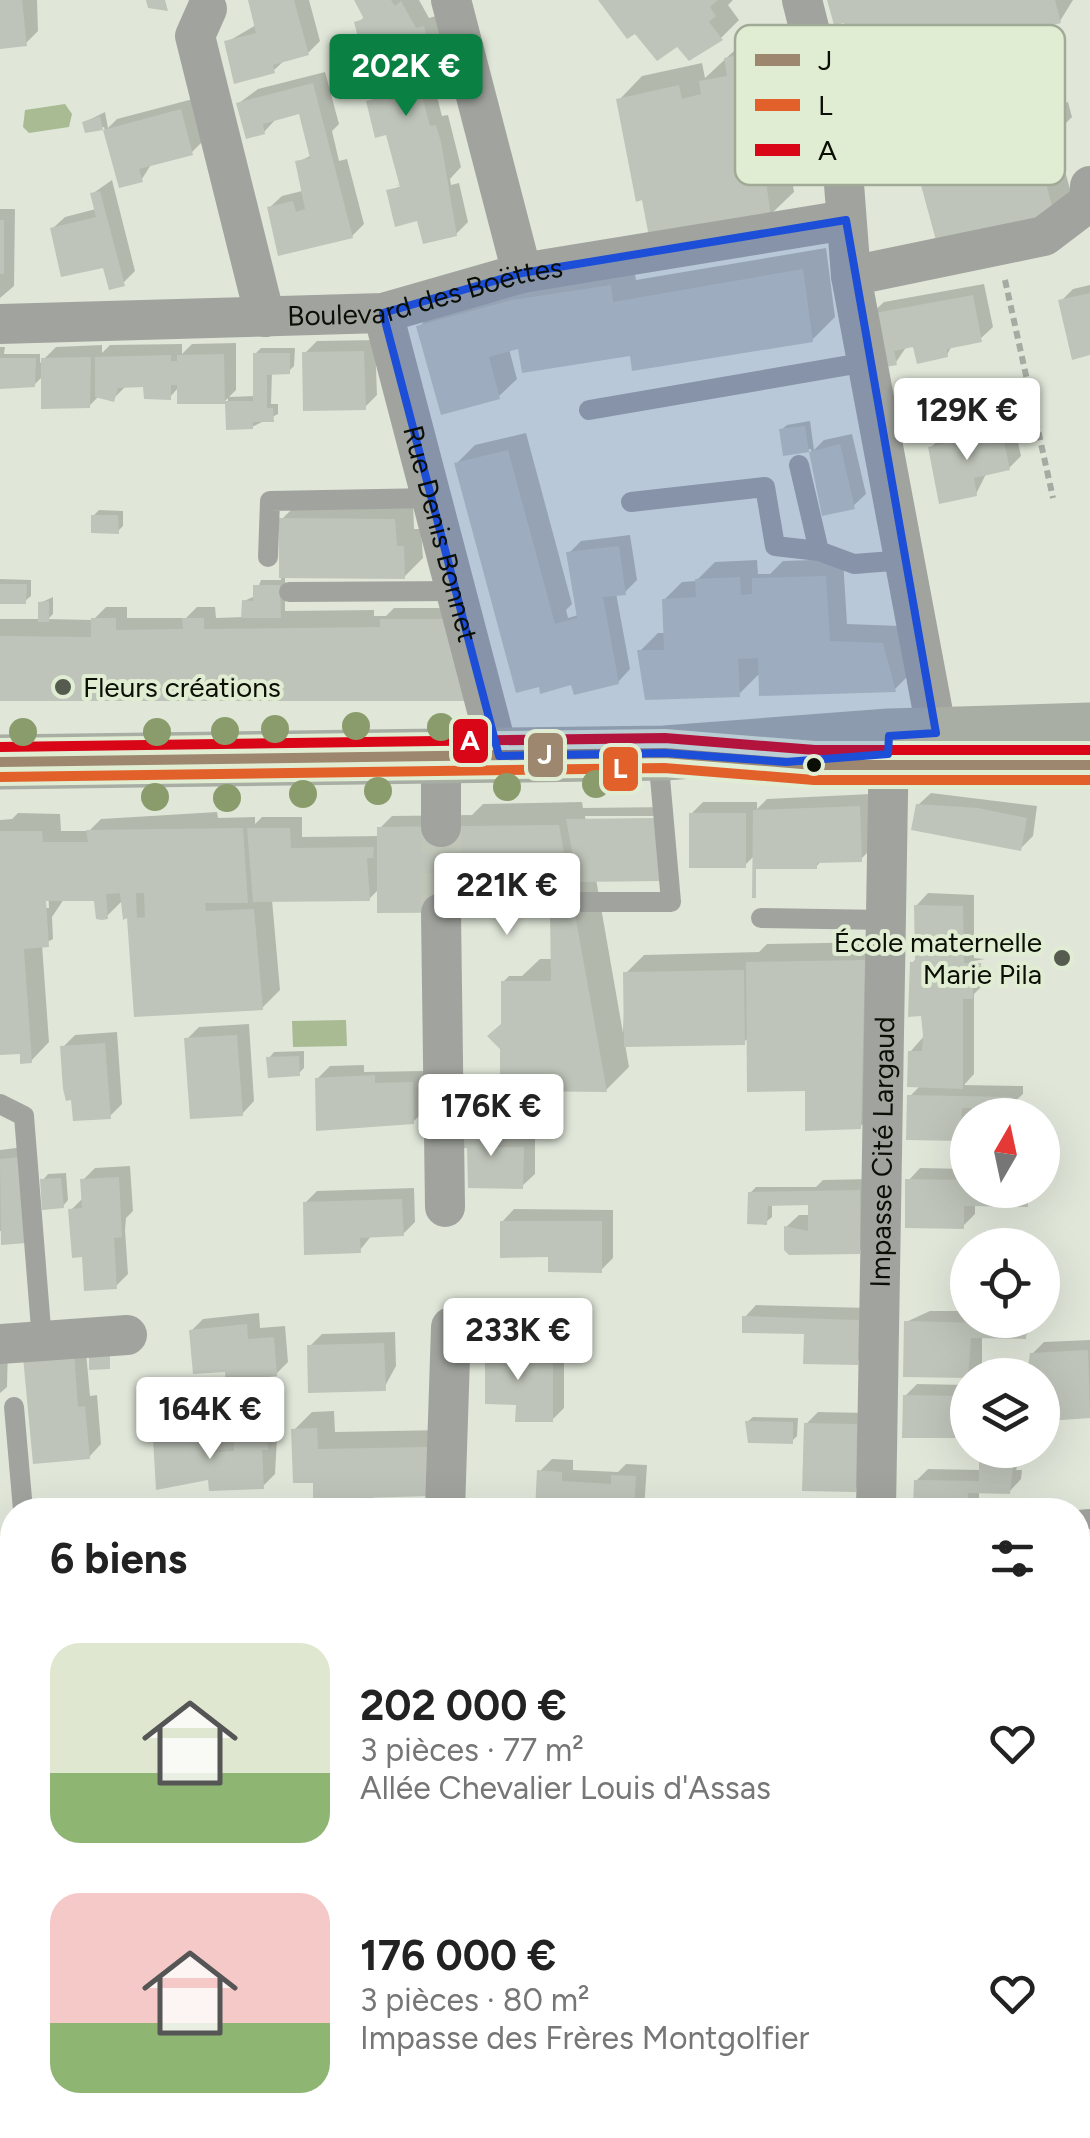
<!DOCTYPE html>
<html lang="fr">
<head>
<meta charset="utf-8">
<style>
	body { margin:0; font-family:Figtree,sans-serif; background:#f6f6f6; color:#222; height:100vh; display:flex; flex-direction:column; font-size:38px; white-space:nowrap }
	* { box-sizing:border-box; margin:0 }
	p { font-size:32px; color:#767676 }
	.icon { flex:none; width:55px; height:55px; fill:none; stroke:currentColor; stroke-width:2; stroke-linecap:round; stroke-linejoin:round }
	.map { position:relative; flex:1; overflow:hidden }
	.panel { position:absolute; left:0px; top:1498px; width:1090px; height:642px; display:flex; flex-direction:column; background:#fff; border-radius:40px 40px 0 0; box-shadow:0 10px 40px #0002 }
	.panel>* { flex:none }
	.needle { width:65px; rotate:9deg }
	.fabs { position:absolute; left:950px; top:1098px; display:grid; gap:20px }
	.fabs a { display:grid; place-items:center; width:110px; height:110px; border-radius:50%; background:#fff; box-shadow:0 10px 40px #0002; font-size:50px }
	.price { position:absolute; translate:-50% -85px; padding:0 22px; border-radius:10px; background:#fff; color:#222; font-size:32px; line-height:65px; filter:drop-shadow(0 2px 5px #0008) }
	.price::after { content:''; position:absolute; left:50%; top:60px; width:30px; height:22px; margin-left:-15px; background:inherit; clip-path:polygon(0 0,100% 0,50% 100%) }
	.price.on { background:#0b8043; color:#fff }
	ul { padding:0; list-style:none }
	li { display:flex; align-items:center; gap:30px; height:250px; padding:0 50px }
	li span { display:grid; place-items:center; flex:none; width:280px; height:200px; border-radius:30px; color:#555 }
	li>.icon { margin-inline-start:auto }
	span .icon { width:120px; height:120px; fill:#fffc; stroke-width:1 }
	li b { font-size:42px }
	h2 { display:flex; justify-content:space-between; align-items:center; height:120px; padding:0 50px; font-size:42px }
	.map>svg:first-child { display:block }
</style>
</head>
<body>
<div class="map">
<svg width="1090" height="2138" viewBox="0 0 1090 2138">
	<rect width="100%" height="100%" fill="#e0e7d9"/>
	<path fill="#a9bb93" d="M65,104l7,10 -3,13 -40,6 -6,-6 2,-17z
		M346,1020l1,26 -54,1 -1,-26z"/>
	<path fill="#0003" fill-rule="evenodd" d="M0,0h37l1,31 -12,12 -26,3z
		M251,0h58l11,41 -12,12 -22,6 -13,12 -46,-29 29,-17z
		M356,0h63l10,18 7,-2 4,20 -10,10 7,30 -11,11 2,9 8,-3 6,23 6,-1 13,52 -11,12 1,6 8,-2 9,39 -12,12 -37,-16 -30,-27 17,-7 -12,2 8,-2 -17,-54 -16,-28 11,-7 -9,-51 -14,-21 9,-7z
		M601,0h132l-5,5 11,15 -18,18 -83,-4z
		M830,0h243l-13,21 -12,3 4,17 -6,7 14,56 8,-2 4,15 -17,17 16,59 -19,18 -130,-32 -15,-17 24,-24 22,-5 -19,-74 -14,-21 -26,6 -13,13 8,-2 -4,11z
		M795,26l26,116 -23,24 -8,1 4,25 -24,23 -151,-115 23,-24 60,-13 3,15 45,-42z
		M325,72l14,52 -7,7 7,30 8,-2 17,65 -12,12 -83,-28 13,-12 20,-5 -4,-29 14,-7 -11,-44 -25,8 -12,13 -25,-29 19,-14z
		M193,99l11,41 -12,12 -40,11 -10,16 -22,6 -16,-58 -17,3 -2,-8 20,-10 3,16 9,-9z
		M112,180l23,91 -12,12 -71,-54 13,-12 31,-8 -4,-15z
		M0,209h15l-1,77 -14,12z
		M826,248l9,69 -23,23 -180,13 -112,-7 -11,3 8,30 -19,18 -79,-70 18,-19 196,-45 3,17z
		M984,284l9,43 -13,12 -28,6 -5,10 -40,-9 -11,16 -25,-48 13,-12z
		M1090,285v68l-29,-52 12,-12z
		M375,340l2,55 -12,12 -60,-54 12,-12z
		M236,343v47l-7,7 26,-1v-42l6,-6h34l-1,18 -5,5 -17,1 -1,32h7v10l-26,13 -24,1v-30l-4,4 -45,-15 -9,10 -24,-13 -21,3 -13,13 -14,-3 -9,9 -45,-31 -10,10 -34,1v-39h5l-1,7h36v9l16,-16 46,-2v8l8,-8 72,-1v10l10,-10z
		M999,391l3,17 -11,11 21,-4 9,41 -12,12 -23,6 -10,20 -46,-46 13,-12 28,-6 13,-14 -59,-5 5,-5z
		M810,421l4,29 10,-10 28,-6 14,60 -13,12 -29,7 -13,-64 -26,4 -4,-23 6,-5z
		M526,433l46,171 -6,6 2,8 10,-3 -9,-62 12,-12 49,-6 7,45 -12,12 -9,1 14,76 -12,13 -43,10 -118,-229 18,-18z
		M300,501h113l1,28h7l2,29 -19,19 -119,-1v35l89,-1v6h12l8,-8h63l21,78 -478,13v-80h40v-16l13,-6v17l-5,5 45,1 13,-13h21v11h59l11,-11h18l1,11 27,-1 1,-16 11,-5 6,-16h20l1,-61z
		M99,510l24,1v15l-5,5 -25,-15z
		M843,559l4,65 54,2 12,45 -18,18 -134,-17 -22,22 -99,-43 18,-18h8l-2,-33 18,-18 14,-1 19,-19 42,-2 1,14h12l13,-13z
		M0,579l31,1v16l-6,5h-25z
		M931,793l106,13 -4,30 -12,12 -103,-43z
		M871,794l2,53 -12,12 -39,1 -6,7 -62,-11 -9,9 -54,-51 12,-12h54v7l10,-10z
		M582,802l1,6 86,-1v9h-84l38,217 3,-60 18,-18 115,-3 8,-8 115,-2 -10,172 -12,13 -111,-90 -5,5 -119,2 4,23 -23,23 -103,-66v-42l6,-6h13l18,-17h13l-1,-50 -172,-21 -11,11 -97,1 8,90 -18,18 -132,-92 -7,-16 -16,16 -11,-18 -32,1 -12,18 1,22 -11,6 7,97 -18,19 -9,-10 -22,2v-233l12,-1 6,-6 42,1 1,17h28l12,-12 116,-7 1,6 37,-1v7l7,-7h40v20l78,-1v-8l12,-12 80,-1 11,-11zM48,888l1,20h-5z
		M928,893l46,2v63l11,1 -11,2v5h11l-6,5h5v13l-10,10v80l-10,11 59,1v8l-13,12 -37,-1 -5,27 -8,7 -50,-43 11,-11 -11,-33 15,-17 -13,-72 5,-5 -1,-52z
		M249,1024l5,77 -12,13 -55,-75 12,-12z
		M117,1032l5,72 -12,12 -47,-69 12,-12z
		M304,1051v17l-5,5 -30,-15 5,-6z
		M364,1065v7l60,-1 1,39 -12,12 -96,-43 13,-13z
		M475,1112h31l-1,24h30v38l-13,12 -52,-41 -7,-21z
		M32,1146l-30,85h-2v-81z
		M130,1166l3,45 -7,7 -1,12 3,44 -12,12 -45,-76 13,-13 -1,-17 12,-12z
		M920,1168l48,1v21l71,2 -12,12h-52v10l-12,12 -55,-45z
		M66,1173l2,27 -5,6 -20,-26 5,-6z
		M872,1179l-1,61 -13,12 -72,-25 13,-12h12v-16l-39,5v13l-6,5 -16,-29 6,-6h60l7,-7z
		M414,1188l1,34 -12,12 -31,1 -12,15 -55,-47 12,-12z
		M514,1209l99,1v48l-12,12 -50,-19 -49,-29z
		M756,1305l114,3v42l-13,12 -51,-30 -62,-14z
		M930,1311h38v9h69v4l-12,12h-43v27l-12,12 -65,-1 1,-52z
		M259,1313l1,15 25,-2 3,36 -12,12 -49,-5 -36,-38 12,-12z
		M500,1326l20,1 -1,23 45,2v56l-12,12 -34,-18 -31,-64z
		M395,1332l1,34 -12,22 -74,-42 12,-12z
		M1090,1340v75l-40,3 -8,-43h-12l2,-21 12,-12z
		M85,1341l5,55 7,-1 4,49 -12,13 -63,-99z
		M8,1348l-1,39 -7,6v-44z
		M917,1384l51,1v32l-15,19 -48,-40z
		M334,1411l1,21 110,-2 -18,64 -51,1 -14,14 -47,1v-29l-21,-51 18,-18z
		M818,1412l51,1 -2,65 -12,12 -49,-66z
		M184,1417l1,9 31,-2 2,18 18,-1 -1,-6 13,-12 30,-3 -3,54 -12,12 -53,-9 -55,-38 18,-21z
		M753,1417l45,1 -1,18 -5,5 -45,-19z
		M993,1450h29l-6,20h6l-1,9 -12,13 -30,-1v19h-73l10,-10v-19l12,-12 54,1v-7l11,-6z
		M552,1459l21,1v10l45,2 8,-8 21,1 -3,45h-107l3,-39z
		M1078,1541l3,35h9v60l-12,1z
		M5,1630l4,55 -9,9v-63z
		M1078,1732l12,1v68l-12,-1z
		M1078,1890l12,2v24l-12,-1z
		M138,2128h16l-8,9z
		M473,2128h71l-9,8 -62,-1z
		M859,2128h61l-1,10h-61z"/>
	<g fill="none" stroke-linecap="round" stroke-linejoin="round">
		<path stroke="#a9bb93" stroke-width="40" d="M674,2128l6,10"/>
	</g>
	<path fill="#bec4b9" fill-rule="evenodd" d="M0,0h22l5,46 -27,3z
		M146,0h19l3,11 -20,-3z
		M248,0h46l15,55 -36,10 2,8 -41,11 -10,-43 32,-8z
		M354,0h37l4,6 6,-5 15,27 8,-2 6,24 -13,3 9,37 -5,2 9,34 6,-1 5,17 16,94 -34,8 -6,-23 -22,6 -9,-37 14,-3 -14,-52 -11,3 -9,-37 13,-3 -9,-34 4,-1 -3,-16 -10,2 -7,-27 10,-3z
		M598,0h120l-8,7 6,9 -7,6 14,18 -34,21 -12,-14 -20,14 -22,-27 -8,5z
		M827,0h228l6,23 -39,10 28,109 -14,4 18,67 -117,31 -18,-66 -10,2 -4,-19 49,-13 -23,-90 -8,2 -5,-19 -37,9 5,19 -28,7 -14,-53 -10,2z
		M772,48l27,120 -34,6 6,43 -122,20 -7,-37 -6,2 -20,-103 63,-14 3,14 19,-5 -2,-13 28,-5 -3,-18z
		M313,83l40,155 -75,18 -11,-49 26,-6 3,11 9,-3 -10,-48 15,-3 -11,-44 -36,10 2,10 -19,5 -10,-36z
		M181,109l12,46 -54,14 4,13 -24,6 -16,-58z
		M100,116l3,14 -18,3 -3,-11z
		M100,191l25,95 -16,4 -6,-22 -42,9 -11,-49 46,-11 -6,-24z
		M0,220h4v54h-4z
		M803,269l10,73 -181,29 -2,-15 -108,17 -4,-24 -29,8 11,42 -59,16 -25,-89 96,-26 99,-15 2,17z
		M1090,293v62l-18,5 -14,-60z
		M973,295l9,47 -35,7 1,8 -31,7 -4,-17 -19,4 3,14 -17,3 -11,-54z
		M364,351l2,59 -63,1 -1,-59z
		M253,353h37v21l-23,1v33h6l1,14h-21v7l-27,1 -1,-26h-48v-19h-6v15l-27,-1 -1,-12 -25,1 -4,14 -19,-5v-40l76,-2v6h6v-6l47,-1 1,47h28z
		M91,357l-1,51 -49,1v-51z
		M0,358h36l-1,29 -35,2z
		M994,395l4,21 -72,15 -4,-20z
		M805,426l4,26 -26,4 -4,-27z
		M1001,426l9,44 -36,8 3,18 -38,8 -11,-57 38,-8 -2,-6z
		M840,444l15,65 -33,7 -13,-64z
		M508,450l47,174 22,-6 -11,-66 53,-6 7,49 -23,2 16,87 -45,11 -3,-10 -31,9 -1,-7 -23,6 -62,-230z
		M91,515h27l1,19 -28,-1z
		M279,518l116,1 2,27h7l1,33 -126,-1z
		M826,576l4,65 53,2 13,49 -137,4 -1,-38 -20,1 2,38 -95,3 -8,-50h27l-2,-51 34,-2 -1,-18 45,-2 1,18 11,-1v-16z
		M0,584h27l-1,20h-26z
		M253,585h27l1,33h-40l1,-18 11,1z
		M49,601v21h-11v-20z
		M91,618h25v12l67,-1 -1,-11h22v11l176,-2v-8h65l22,82h-467v-65l91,1z
		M916,804l62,4 49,10 -6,33 -110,-21z
		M860,806l2,56 -45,1v6h-61v29h-4l1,-88z
		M689,813h57v55h-57z
		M658,818l1,63 -81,1 -12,-63z
		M559,825l48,267 -107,-1v-42l-13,-13 14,-12v-43h50l-1,-69 -173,1v-86z
		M243,828l5,75h-43l1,8 48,-2 9,101 -129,7 -7,-99 -4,2 -3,-27 -14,1 2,25 -6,1 -6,-1 -2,-18h-48l3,46 -25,2 8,114 -12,1v-10l-20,1v-224h42l1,11h45l-2,-12zM136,893h8l1,24 -8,1z
		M247,828h43l1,20 83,-1 -1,11h-6l3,43 -117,1z
		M914,905l49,1 1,57h17v10h-18v9h10v17h-10v90l-56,-2 1,-36h14l1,-16 -2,-19 -13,1 2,-55h5z
		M865,960l-4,169 -56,2v-40l-58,1 -1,-130z
		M744,970l1,75 -121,2 -1,-75z
		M237,1035l6,81 -53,3 -6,-81z
		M105,1043l6,76 -38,2 -2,-21 -5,1 -3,-12 -3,-43z
		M299,1056l1,20 -32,2 -2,-21z
		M375,1075v8l38,-1 1,42 -98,7 -1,-53z
		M907,1095l105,2 -1,11h-49l-1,33 -55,-1z
		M461,1123h34l-1,24h30l-1,42 -55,-1 -1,-40h-6z
		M21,1157l6,86 -26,2 -1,-86z
		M119,1177l3,60 -8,1 3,51 -33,2 -2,-34 -10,1 -4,-49 14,-1 -2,-29z
		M61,1178l3,30 -22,2 -2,-31z
		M905,1179l63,1v10h60v17l-64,-1v23l-59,-1z
		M860,1190v64l-71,1 -5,-5v-24l24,5v-26l-40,1 -1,19 -20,-1 1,-32z
		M402,1199l2,37 -44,2 1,15 -57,2 -1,-53z
		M500,1221h102v52l-54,-1v-15l-48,1z
		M742,1316l117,4 -1,45 -55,-1 1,-30 -62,-1z
		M904,1321l123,3 -1,15 -55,-1 -3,40 -65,-1z
		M247,1324l1,15 26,-2 3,39 -51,6 -1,-10 -32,2 -4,-44z
		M485,1337l24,1 -1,24 45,1v59h-38l1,-17 -31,-1z
		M384,1343l2,48 -78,2 -1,-48z
		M110,1348v21l-21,1v-21z
		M1088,1350l2,68 -42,3 -1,-8 -5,1v-39h-15l3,-22z
		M74,1352l4,55 7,-1 5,53 -57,5 -10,-107z
		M903,1395l65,1v24l-13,-1v19h-53z
		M745,1421l48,1v22l-45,-1z
		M804,1423l53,1 -1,68 -54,-1z
		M173,1428v9l32,-2 1,18 28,-2 -1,-17 34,-3 1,19h-6l2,39 -55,2 -1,-11 -52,10 -3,-52 6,-1 -1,-8z
		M317,1428l1,21 109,-2 2,49 -67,2 1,12h-50v-27h-20l-2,-54z
		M991,1450h24l-5,44 -42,-1v17h-55l1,-30 65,1v-20l11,1z
		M537,1470l25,2v9l49,3v-9l25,1 -2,34h-99z
		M1090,1586v53h-12v-52z
		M1078,1745l12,1v58l-12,-1z
		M1078,1895l12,2v22l-12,-2z
		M12,2122v6h54l-15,10h-51v-7z
		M470,2128h67l-1,10h-66z
		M758,2128h52l-1,8 -51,-5z
		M857,2128h51l1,10h-53z"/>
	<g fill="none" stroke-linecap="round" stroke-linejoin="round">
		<path stroke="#c0c7b9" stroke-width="40" stroke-dasharray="40 20" stroke-linecap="butt" d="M441,913v-86"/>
		<path stroke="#a5aaa2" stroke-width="6" stroke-dasharray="8 5" stroke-linecap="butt" d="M1005,280l48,218"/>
		<path stroke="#a1a49e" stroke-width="20" d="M589,410l278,-48
			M799,465l20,86 35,13 51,-4
			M631,502l134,-15 10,59 44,5
			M268,557l2,-56 162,-3
			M289,592l169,-1
			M581,902h90l-13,-147
			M761,918l125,2
			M0,1104l24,12 18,225
			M14,1407l9,103
			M1078,1520l12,-1
			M1078,1729l12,4
			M1078,1832l12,1
			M0,2118l12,-9"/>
		<g stroke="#a1a49e" stroke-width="40">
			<path d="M451,0l71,273"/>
			<path d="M802,0l40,158 9,118 81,431 4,26 -22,20"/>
			<path d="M207,9l-12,27 70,281"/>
			<path d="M851,276l193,-40 45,-34 1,-16"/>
			<path id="s1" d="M383,313l116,443"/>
			<path id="s2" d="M0,324l383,-11 139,-40 324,-53"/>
			<path d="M441,757v70"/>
			<path d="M441,913l4,294"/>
			<path d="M0,1344l127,-9"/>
			<path d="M445,1510l6,-183"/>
			<path id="s3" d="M876,1510l13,-774"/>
			<path d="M0,1602l12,1"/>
			<path d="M0,1948l12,11"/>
			<path d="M215,2128l15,10"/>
			<path d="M431,2138l1,-10"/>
			<path d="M834,2138l1,-10"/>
		</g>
		<path stroke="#a9aea4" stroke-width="55" d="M0,762l665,-9 224,-17 201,-6"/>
		<g stroke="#e1edd3" stroke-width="18">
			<path id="bus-1" d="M0,762l665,-9 149,12h276"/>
		</g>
		<g stroke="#e1edd3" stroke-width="18">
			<path id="bus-2" d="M0,777l664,-9 150,12h276"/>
		</g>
		<g stroke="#e1edd3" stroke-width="18">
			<path id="bus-3" d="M0,747l665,-9 150,12h275"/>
		</g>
		<use href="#bus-1" stroke="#9d876e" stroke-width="10"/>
		<use href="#bus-2" stroke="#e2612b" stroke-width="10"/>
		<use href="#bus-3" stroke="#d90618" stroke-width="10"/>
	</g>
	<g fill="#8a9c6b">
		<circle cx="356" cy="726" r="14"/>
		<circle cx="441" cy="727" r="14"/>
		<circle cx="275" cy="729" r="14"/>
		<circle cx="225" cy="731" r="14"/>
		<circle cx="23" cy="732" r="14"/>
		<circle cx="157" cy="732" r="14"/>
		<circle cx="596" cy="784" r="14"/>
		<circle cx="507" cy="787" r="14"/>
		<circle cx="378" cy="791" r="14"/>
		<circle cx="303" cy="794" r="14"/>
		<circle cx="155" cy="797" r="14"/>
		<circle cx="227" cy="798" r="14"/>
	</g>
	<path fill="#1d4ed8" fill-opacity="0.2" stroke="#1d4ed8" stroke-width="8" stroke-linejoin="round" d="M846,220l90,513 -47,3 -1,18 -102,8 -121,-9 -166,3 -116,-443 139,-40z"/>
	<g fill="#565b50" stroke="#e1edd3" stroke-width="4">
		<circle cx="63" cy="687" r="10"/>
		<circle cx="1062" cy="958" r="10"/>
	</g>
	<circle fill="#0b0f06" stroke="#e1edd3" stroke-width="4" cx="814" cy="765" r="9"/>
	<g text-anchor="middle" stroke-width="8" stroke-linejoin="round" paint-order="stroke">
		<g font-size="28" fill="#0b0f06" stroke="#e1edd3">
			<text dy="10" stroke="none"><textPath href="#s2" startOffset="428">Boulevard des Boëttes</textPath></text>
			<text dy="10" stroke="none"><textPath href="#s1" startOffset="228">Rue Denis Bonnet</textPath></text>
			<text dy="10" stroke="none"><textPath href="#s3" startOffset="358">Impasse Cité Largaud</textPath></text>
		</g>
		<g font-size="28" fill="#0b0f06" stroke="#e1edd3" text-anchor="start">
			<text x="83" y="697">Fleurs créations</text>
			<text x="1042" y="952" text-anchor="end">École maternelle<tspan x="1042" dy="32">Marie Pila</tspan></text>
		</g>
	</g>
	<rect x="735" y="25" width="330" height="160" rx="15" fill="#e1edd3" stroke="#a1aa96" stroke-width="2.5"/>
	<rect x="755" y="54" width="45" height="12" fill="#9d876e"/>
	<rect x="755" y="99" width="45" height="12" fill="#e2612b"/>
	<rect x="755" y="144" width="45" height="12" fill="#d90618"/>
	<g font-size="28" fill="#0b0f06">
		<text x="818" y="70">J</text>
		<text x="818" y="115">L</text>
		<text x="818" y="160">A</text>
	</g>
	<g stroke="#e1edd3" stroke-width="4">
		<rect x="451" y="717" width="39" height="48" rx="10" fill="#d90618"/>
		<rect x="526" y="731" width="39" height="48" rx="10" fill="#9d876e"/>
		<rect x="601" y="745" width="39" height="48" rx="10" fill="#e2612b"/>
	</g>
	<g font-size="28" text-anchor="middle" font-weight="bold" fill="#fff">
		<text x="470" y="750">A</text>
		<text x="545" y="764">J</text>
		<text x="620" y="778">L</text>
	</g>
</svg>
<div class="fabs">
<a><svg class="needle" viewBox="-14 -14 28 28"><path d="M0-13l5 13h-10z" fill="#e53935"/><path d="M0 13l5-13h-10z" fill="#767676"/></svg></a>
<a><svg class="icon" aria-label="locate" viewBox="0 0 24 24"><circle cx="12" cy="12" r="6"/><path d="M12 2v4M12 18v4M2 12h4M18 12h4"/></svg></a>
<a><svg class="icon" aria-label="layers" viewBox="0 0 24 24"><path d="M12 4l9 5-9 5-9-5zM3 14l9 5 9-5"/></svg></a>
</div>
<b class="price on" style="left:406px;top:119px">202K €</b>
<b class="price" style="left:967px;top:463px">129K €</b>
<b class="price" style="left:507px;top:938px">221K €</b>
<b class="price" style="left:491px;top:1159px">176K €</b>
<b class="price" style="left:518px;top:1383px">233K €</b>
<b class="price" style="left:210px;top:1462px">164K €</b>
<section class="panel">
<h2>6 biens<svg class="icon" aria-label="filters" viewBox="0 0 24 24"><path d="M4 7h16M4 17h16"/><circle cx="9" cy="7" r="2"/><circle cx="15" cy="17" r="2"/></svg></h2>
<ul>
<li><span style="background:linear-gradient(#dfe7d0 65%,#8fb573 0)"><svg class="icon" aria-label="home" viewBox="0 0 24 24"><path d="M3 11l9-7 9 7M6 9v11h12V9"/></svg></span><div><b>202 000 €</b><p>3 pièces · 77 m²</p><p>Allée Chevalier Louis d'Assas</p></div><svg class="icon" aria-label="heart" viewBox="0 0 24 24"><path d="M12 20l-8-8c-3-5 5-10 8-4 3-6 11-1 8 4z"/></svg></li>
<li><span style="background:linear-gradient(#f6c9c9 65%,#8fb573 0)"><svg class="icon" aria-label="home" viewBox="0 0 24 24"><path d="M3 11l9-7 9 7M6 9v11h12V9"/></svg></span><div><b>176 000 €</b><p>3 pièces · 80 m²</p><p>Impasse des Frères Montgolfier</p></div><svg class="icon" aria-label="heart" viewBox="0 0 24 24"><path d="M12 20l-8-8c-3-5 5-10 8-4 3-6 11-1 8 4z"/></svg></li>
</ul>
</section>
</div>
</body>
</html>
